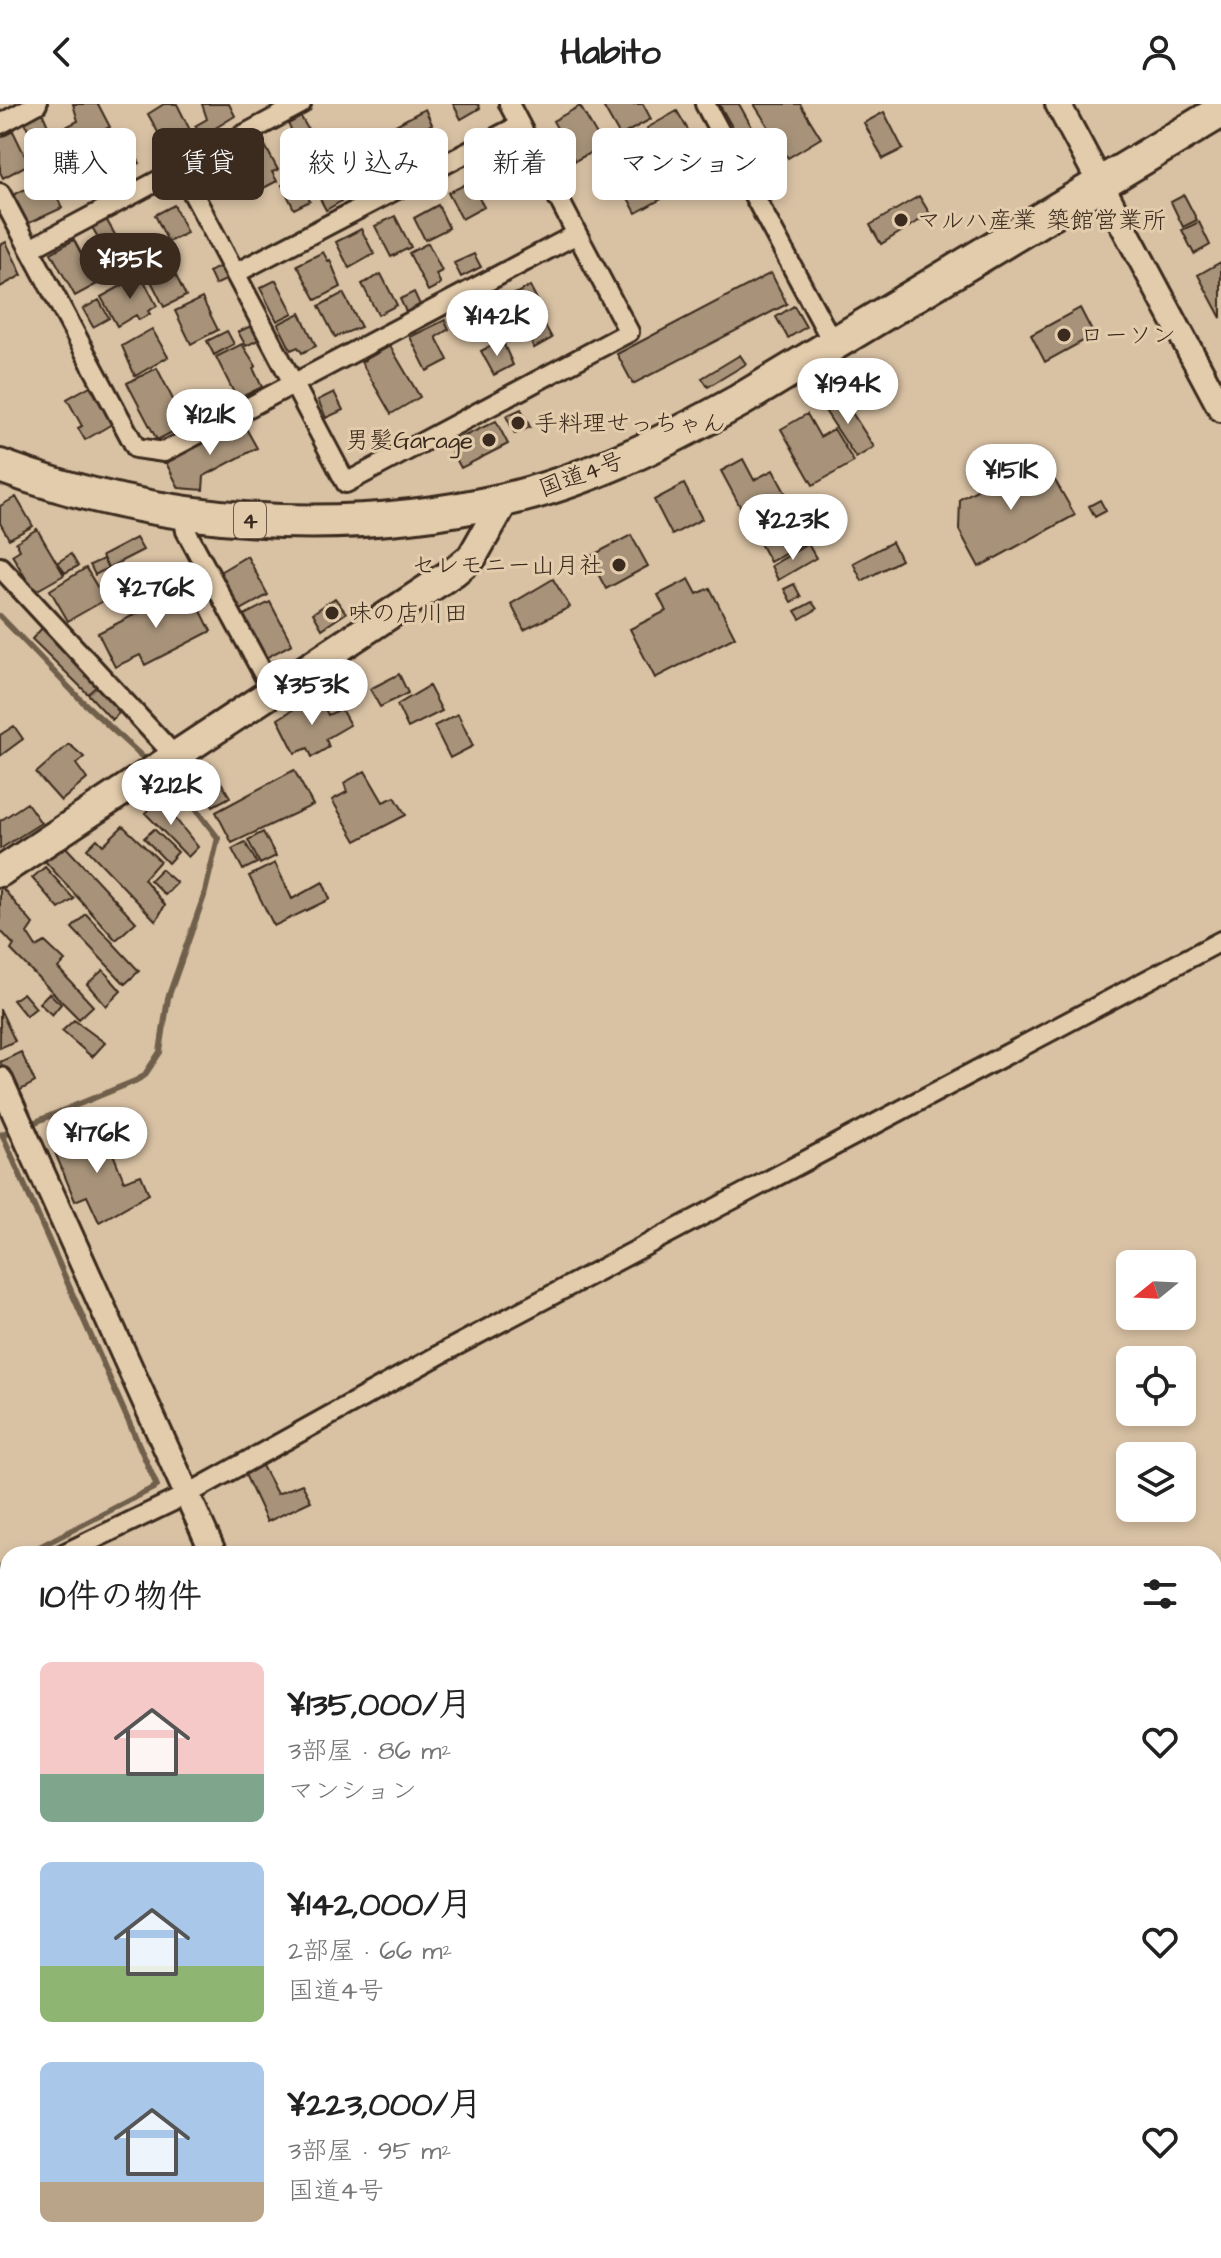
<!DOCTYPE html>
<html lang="ja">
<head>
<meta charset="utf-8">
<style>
	body { margin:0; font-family:"Architects Daughter","Klee One",sans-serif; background:#f6f6f6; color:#222; height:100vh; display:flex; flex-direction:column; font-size:30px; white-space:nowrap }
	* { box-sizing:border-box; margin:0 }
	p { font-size:26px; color:#767676 }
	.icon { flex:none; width:44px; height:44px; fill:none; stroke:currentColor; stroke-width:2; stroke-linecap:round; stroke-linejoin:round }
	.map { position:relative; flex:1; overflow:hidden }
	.sheet { position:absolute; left:0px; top:1442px; width:1222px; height:712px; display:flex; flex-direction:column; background:#fff; border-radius:24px 24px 0 0; box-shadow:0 4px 12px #0003 }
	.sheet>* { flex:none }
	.hud { position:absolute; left:24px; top:24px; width:800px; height:72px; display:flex; gap:16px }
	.needle { width:52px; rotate:252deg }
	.buttons { position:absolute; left:1116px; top:1146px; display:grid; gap:16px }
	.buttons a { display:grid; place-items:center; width:80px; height:80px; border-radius:12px; background:#fff; box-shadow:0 4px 12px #0003; font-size:40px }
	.price { position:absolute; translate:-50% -68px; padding:0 18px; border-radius:28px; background:#fff; color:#222; font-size:26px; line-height:52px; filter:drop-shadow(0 2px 4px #0008) }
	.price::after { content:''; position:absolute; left:50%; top:48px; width:24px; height:18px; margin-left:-12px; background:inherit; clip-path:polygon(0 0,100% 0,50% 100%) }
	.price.on { background:#3b2a1e; color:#fff }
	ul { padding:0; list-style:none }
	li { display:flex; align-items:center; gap:24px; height:200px; padding:0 40px }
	li span { display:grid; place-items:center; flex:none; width:224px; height:160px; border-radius:12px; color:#555 }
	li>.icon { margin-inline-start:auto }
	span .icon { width:96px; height:96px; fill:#fffc; stroke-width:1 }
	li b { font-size:34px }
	h2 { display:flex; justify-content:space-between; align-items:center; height:96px; padding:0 40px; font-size:34px }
	.pill { padding:0 28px; border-radius:12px; background:#fff; box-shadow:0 4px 12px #0003; font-size:28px; line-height:72px }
	.pill.on { background:#3b2a1e; color:#fff }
	header { display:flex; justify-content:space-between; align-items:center; height:104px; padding:0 40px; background:#fff; font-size:36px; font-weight:800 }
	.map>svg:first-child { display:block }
</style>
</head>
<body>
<header><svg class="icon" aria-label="back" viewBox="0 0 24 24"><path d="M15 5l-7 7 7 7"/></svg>Habito<svg class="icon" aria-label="person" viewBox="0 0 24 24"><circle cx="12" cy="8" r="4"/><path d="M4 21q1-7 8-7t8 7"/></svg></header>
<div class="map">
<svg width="1221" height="2154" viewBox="0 0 1221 2154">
	<rect width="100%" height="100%" fill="#d9c2a4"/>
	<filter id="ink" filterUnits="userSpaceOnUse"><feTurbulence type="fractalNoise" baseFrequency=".0125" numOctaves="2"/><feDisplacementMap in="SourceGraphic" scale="16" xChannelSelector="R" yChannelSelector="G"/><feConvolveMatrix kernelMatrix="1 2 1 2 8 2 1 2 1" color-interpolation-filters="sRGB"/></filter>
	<g filter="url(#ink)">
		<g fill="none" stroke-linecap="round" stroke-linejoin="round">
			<path stroke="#705e4b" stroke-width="6" d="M0,512l83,86 66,61
				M28,1021l107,-44 9,-5 16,-24 8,-54 36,-102 14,-58 -32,-42 -26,-23
				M17,1024l-15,6 155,352 -131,68
				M0,1464l8,-5
				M0,1520l8,14
				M0,2094l8,-4"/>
		</g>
		<path fill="#a8937a" stroke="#3b2a1e" stroke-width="2" d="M73,0h25l12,23 -41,18 -9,-15 18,-9z
			M164,0h13l15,30 -26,13 -18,-33z
			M202,0h27l6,12 -31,19 -9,-9 12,-7z
			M453,0h25l2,4 -19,11z
			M606,0h37l8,15 -31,17 -17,-30z
			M719,0h20l19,34 -15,8z
			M754,0h46l21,34 -33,20z
			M580,2l23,40 -28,15 -22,-40z
			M425,5l7,15 -9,5 11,21 -23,12 -19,-35z
			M41,6l7,16 -18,8 -7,-16z
			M677,7l21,36 -30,17 -21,-36z
			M884,8l19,37 -20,10 -19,-36z
			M301,13l7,12 -13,7 -7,-12z
			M363,25l5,11 6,-3 6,13 -4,2 7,14 -21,11 -19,-38z
			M310,26l14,27 -21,10 -14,-26z
			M13,27l16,33 -26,14 -3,-6v-34z
			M121,30l19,29 -40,19 -10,-18 21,-10 -5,-11z
			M630,33l33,61 -27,15 -33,-61z
			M262,36l16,30 -6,2 5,9 -19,10 -20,-38z
			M497,41l6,11 5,-3 9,18 6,-3 8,14 -31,16 -23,-43z
			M74,51l13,27 -25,13 -12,-27z
			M329,68l16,27 -19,11 -15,-28z
			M298,73l12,24 -16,8 -12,-24z
			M470,78l14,25 -22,12 -14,-26z
			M38,79l5,10 10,-6 9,21 -37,17 -12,-30z
			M1184,91l13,25 -14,7 -12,-25z
			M919,92l11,18 -49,30 -11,-19z
			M174,101l13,28 -19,9 -13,-27z
			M438,101l11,23 -24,12 -11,-22z
			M395,112l16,31 -20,10 -16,-31z
			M106,115l12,21 -14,8 -12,-21z
			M1199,118l11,23 -16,9 -12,-24z
			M361,125l13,25 -25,14 -13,-26z
			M149,132l3,5 8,-4 10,21 -32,15 -12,-26z
			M74,136l23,44 -22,12 -24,-43z
			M6,138l16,33 -22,12v-42z
			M428,139l14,28 -6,3 5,10 -13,7 -19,-38z
			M323,148l5,9 2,-1 11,27 -25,13 -19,-35z
			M474,150l7,13 -20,10 -7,-14z
			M1221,158v56l-23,-43z
			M171,162l15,30 -22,11 -15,-30z
			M221,162l7,13 -13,6 -6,-13z
			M771,169l16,31 -154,80 -16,-30z
			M381,170l16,31 -19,10 -16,-31z
			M141,171l16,31 -9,5 2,3 -11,6 -3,-5 -19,11 -16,-29z
			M276,176l17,33 -16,8 -17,-33z
			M530,182l12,23 -20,10 -13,-22z
			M414,188l7,15 -14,7 -7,-15z
			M343,189l18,34 -26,10 -16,-31z
			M202,194l16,32 -27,14 -16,-33z
			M99,196l10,18 -16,9 -10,-18z
			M480,202l3,6 3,-1 9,17 -22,10 -11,-23z
			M794,202l12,21 -18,11 -12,-21z
			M1080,204l14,27 -49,27 -14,-27z
			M300,209l16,33 -14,7 -4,-6 -7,3 -13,-26z
			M445,216l4,9 -13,8 12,23 -21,11 -17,-34z
			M542,216l10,18 -18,10 -9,-19z
			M253,221l7,14 -14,7 -8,-14z
			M152,225l16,28 -33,19 -13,-30z
			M227,227l7,13 -20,11 -7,-14z
			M502,236l11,25 -19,10 -13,-24z
			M242,240l14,22 -3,2 9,19 -25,12 -21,-42z
			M390,242l30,51 -29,17 -30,-52z
			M740,251l6,9 -38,23 -6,-9z
			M157,264l29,57 -29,15 -30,-57z
			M90,282l22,38 -27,16 -7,-12 4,-2 -15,-27z
			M334,288l9,18 -17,8 -8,-18z
			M840,290l34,53 -18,11 -34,-52z
			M521,305l9,18 -15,7 -9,-18z
			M807,310l13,23 14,-8 20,33 -41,23 -32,-56z
			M496,317l12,23 -47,24 -13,-24z
			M243,319l14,25 -53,28 -1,14 -24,-2 -14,-27z
			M743,355l11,21 19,-10 38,70 -41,22 -49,-91z
			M1030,357l14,8 12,13 19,33 -96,52 -20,-37 1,-31z
			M684,380l18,35 -30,16 -18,-35z
			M16,393l17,29 -24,13 -9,-16v-17z
			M1100,396l6,11 -11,6 -6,-11z
			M37,425l27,46 -30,17 -22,-37 8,-5 -4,-8z
			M631,431l17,31 -42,23 -17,-32z
			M136,434l7,12 -35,18 -6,-12z
			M892,438l9,18 -39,21 -9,-18z
			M808,440l8,14 -38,22 -7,-14z
			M71,450l7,12 -13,7 -7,-11z
			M247,452l21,39 -29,16 -21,-38z
			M103,455l5,9 -13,7 -5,-10z
			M86,464l19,32 -37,21 -18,-31z
			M553,475l17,28 -46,23 -13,-26z
			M689,475l8,15 13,-6 25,49 -80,41 -25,-49 36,-18 -8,-16z
			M794,480l7,13 -10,5 -7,-13z
			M189,483l22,44 -66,34 -5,-10 -25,12 -17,-34z
			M335,494l11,15 -24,16 -9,-16z
			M270,498l22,42 -28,15 -22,-43z
			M812,498l5,7 -17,10 -5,-8z
			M43,523l57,56 -12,11 -56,-55z
			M399,570l9,19 -28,14 -10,-18z
			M100,579l23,26 -11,11 -24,-26z
			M429,582l13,25 -34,17 -11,-23z
			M320,594l8,17 13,-6 9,16 -24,14 3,8 -17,10 -4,-9 -13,5 -17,-34 24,-15 2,3z
			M458,610l15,32 -23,12 -16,-32z
			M14,622l9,13 -23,17v-21z
			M69,640l15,13 -8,7 11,15 -26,22 -25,-28z
			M210,660l20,33 -17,9 -20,-31z
			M294,666l19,35 -81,38 -16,-31z
			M365,667l18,31 12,-5 11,18 -50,26 -24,-41 15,-8 -3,-9z
			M159,694l39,49 -10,10 -43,-44z
			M27,699l14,20 -41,26v-28z
			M123,722l37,35 -16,18 21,26 -9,16 -69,-72 10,-10 6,6z
			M154,725l24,23 -10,11 -24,-25z
			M263,728l13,24 -16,8 -12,-24z
			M245,738l12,21 -14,7 -11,-21z
			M63,740l73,78 -20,18 -72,-80z
			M275,759l17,36 31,-17 7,17 -56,27 -25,-50z
			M45,763l29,32 -15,10 -27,-31z
			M161,765l16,14 -12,12 -15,-15z
			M0,781l33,39 -6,9 9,14 9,-5 20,19 -7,7 35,38 -14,13 -68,-69 3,-5 -14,-15z
			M86,810l53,57 -14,13 -53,-56z
			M103,866l18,21 -15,15 -19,-22z
			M23,889l13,15 -10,8 -13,-16z
			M49,889l12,11 -9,11 -13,-12z
			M0,905l15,32 -15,7z
			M74,916l31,23 -13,14 -30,-26z
			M21,948l14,30 -18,10 -17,-30z
			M76,1028l4,8 25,-6 19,47 17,-6 8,19 -50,28 -12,-26 -12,5 -23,-56z
			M260,1358l17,32 25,-10 9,17 -44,21 -24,-52z
			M546,2146h18l2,5 -16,3z"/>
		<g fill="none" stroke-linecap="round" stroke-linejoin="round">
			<g stroke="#3b2a1e" stroke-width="24">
				<path id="street" d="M705,0l129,241
					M0,20l37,-20
					M180,65l121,-65
					M0,89l136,255 28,4 413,-218 -68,-130
					M30,145l150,-80 166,314 283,-151 -52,-98
					M236,169l284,-148
					M183,409l3,18 86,159
					M0,463l174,188
					M63,1450l125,-60 260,-144 773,-409
					M0,1481l8,-4
					M365,2154l16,-8"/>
			</g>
			<g stroke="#3b2a1e" stroke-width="30">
				<path id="secondary" d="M1058,0l163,305
					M0,976l214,474
					M520,2146l3,8"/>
			</g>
			<g stroke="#3b2a1e" stroke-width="34">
				<path id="primary" d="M0,768l455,-301 17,-14 33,-58"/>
			</g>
			<g stroke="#3b2a1e" stroke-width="38">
				<path id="highway" d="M0,362c159,59 338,72 504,34 83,-19 161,-58 235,-99l482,-290"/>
			</g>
			<use href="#street" stroke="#e3ccac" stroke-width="18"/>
			<use href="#secondary" stroke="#e3ccac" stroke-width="24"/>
			<use href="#primary" stroke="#e3ccac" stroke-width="28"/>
			<use href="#highway" stroke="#e3ccac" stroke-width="32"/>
		</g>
	</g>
	<g fill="#3b2a1e" stroke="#e3ccac" stroke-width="3">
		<circle cx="901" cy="116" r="8"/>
		<circle cx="1064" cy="231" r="8"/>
		<circle cx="518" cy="319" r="8"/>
		<circle cx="489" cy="336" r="8"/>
		<circle cx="619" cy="461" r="8"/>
		<circle cx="332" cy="509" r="8"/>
	</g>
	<g text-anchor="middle" stroke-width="6" stroke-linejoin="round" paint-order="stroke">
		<rect fill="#e3ccac" stroke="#6d5b49" stroke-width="2" x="234" y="398" width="32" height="36" rx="6"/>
		<g font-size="22" font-weight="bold" fill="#3b2a1e">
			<text x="250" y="424">4</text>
		</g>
		<g font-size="24" fill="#3b2a1e" stroke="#e3ccac" text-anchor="start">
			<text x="917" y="124">マルハ産業 築館営業所</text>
			<text x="1080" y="239">ローソン</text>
			<text x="534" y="327">手料理せっちゃん</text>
			<text x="473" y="344" text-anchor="end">男髪Garage</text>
			<text x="603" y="469" text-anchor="end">セレモニー山月社</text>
			<text x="348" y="517">味の店川田</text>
		</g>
		<g font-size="24" fill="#3b2a1e" stroke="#e3ccac">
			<text transform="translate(581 370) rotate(-20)" y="8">国道4号</text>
		</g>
	</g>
</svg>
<div class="buttons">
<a><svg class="needle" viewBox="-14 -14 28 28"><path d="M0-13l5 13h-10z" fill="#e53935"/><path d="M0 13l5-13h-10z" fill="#767676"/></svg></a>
<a><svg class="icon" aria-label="locate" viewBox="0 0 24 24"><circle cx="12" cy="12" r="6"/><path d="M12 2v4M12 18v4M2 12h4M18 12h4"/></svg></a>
<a><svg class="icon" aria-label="layers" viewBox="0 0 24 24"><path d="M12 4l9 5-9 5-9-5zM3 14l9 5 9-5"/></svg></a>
</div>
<b class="price on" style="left:130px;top:197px">¥135K</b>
<b class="price" style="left:497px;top:254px">¥142K</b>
<b class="price" style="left:848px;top:322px">¥194K</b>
<b class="price" style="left:210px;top:353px">¥121K</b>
<b class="price" style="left:1011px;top:408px">¥151K</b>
<b class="price" style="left:793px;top:458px">¥223K</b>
<b class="price" style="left:156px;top:526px">¥276K</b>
<b class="price" style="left:312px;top:623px">¥353K</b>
<b class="price" style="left:171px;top:723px">¥212K</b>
<b class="price" style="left:97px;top:1071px">¥176K</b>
<div class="hud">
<a class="pill">購入</a>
<a class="pill on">賃貸</a>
<a class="pill">絞り込み</a>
<a class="pill">新着</a>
<a class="pill">マンション</a>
</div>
<section class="sheet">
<h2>10件の物件<svg class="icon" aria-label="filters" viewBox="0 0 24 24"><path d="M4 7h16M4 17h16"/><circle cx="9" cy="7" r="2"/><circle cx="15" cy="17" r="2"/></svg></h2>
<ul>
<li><span style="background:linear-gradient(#f6c9c9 70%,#7fa58c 0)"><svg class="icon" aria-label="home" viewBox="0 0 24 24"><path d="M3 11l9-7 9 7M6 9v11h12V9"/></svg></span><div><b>¥135,000/月</b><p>3部屋 · 86 m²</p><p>マンション</p></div><svg class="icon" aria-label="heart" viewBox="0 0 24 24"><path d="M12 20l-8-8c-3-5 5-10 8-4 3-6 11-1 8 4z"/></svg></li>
<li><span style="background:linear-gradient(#a9c7e8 65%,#8fb573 0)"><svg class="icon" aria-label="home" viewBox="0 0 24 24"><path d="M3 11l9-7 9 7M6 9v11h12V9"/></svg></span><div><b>¥142,000/月</b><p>2部屋 · 66 m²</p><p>国道4号</p></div><svg class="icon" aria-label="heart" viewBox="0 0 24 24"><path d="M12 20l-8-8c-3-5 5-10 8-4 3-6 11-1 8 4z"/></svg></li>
<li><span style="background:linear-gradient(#a9c7e8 75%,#b9a48a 0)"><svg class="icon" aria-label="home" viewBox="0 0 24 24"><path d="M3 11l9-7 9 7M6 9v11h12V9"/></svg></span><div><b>¥223,000/月</b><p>3部屋 · 95 m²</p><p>国道4号</p></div><svg class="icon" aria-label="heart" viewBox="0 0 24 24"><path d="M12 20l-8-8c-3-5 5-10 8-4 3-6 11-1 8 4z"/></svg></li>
</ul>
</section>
</div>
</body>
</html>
